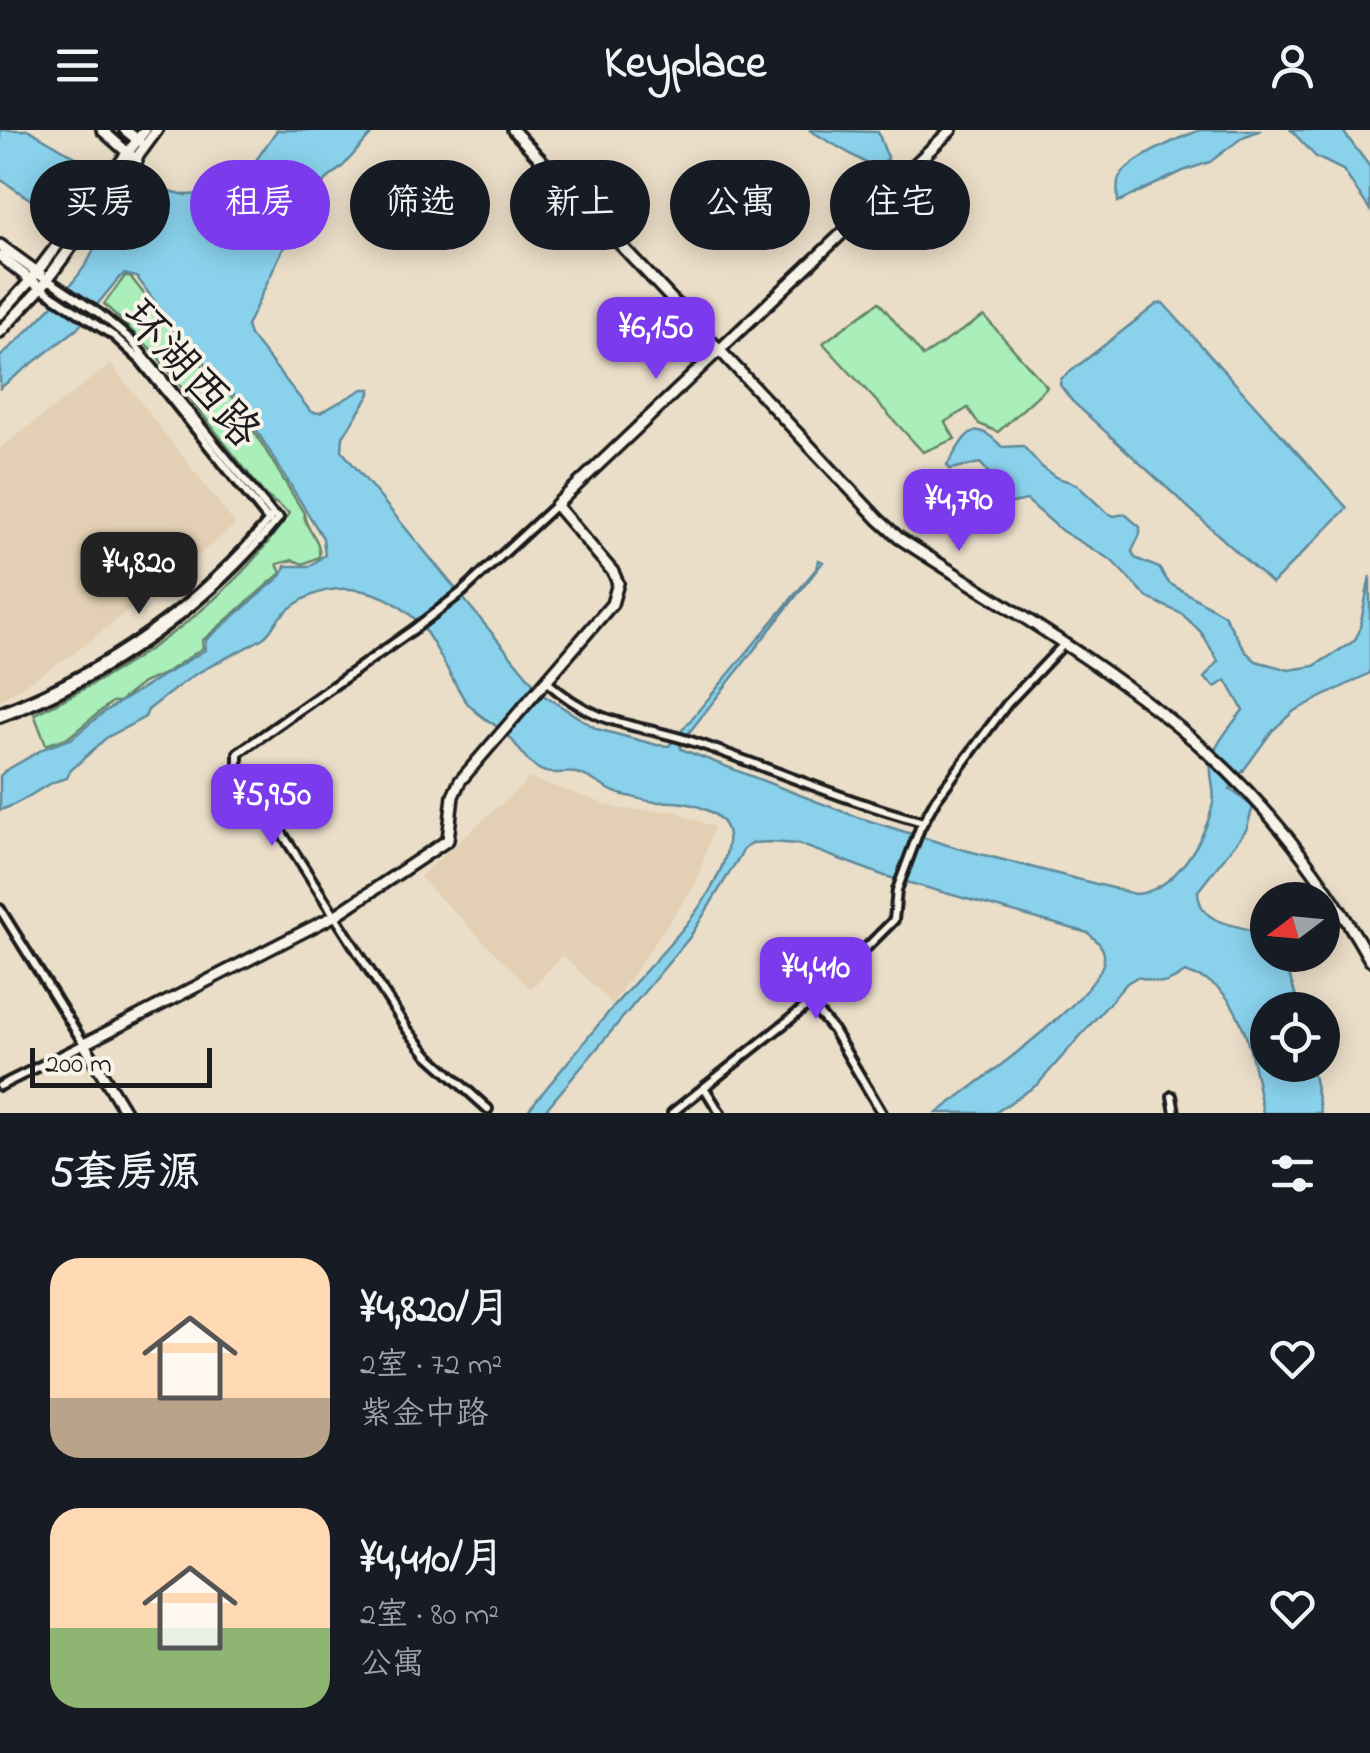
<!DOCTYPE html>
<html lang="zh">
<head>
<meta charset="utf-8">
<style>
	body { margin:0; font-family:"Indie Flower","LXGW WenKai TC",sans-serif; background:#20242c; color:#f1f3f6; height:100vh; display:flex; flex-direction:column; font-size:38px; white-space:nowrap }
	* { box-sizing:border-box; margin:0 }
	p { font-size:32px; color:#9ea1a6 }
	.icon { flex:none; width:55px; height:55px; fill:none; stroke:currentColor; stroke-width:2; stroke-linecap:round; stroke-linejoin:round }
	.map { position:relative; height:983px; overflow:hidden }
	.sheet { display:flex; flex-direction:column; background:#171b24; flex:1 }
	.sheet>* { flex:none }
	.top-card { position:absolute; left:30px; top:30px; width:1310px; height:90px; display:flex; gap:20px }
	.needle { width:65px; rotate:254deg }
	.tools { position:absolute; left:1250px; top:752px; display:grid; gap:20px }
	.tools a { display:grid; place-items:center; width:90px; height:90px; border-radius:50%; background:#171b24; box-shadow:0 5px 25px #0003; font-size:50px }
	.scale { position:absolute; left:30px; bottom:25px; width:182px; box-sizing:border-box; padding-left:10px; border:5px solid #1c1c1c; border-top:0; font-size:28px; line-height:35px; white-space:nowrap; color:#1c1c1c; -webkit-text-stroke:8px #f7f3e8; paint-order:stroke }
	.price { position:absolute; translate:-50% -85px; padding:0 22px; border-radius:20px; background:#7c3aed; color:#fff; font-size:32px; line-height:65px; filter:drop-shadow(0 2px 5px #0008) }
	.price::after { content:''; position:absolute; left:50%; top:60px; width:30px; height:22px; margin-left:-15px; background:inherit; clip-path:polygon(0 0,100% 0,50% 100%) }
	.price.active { background:#222; color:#fff }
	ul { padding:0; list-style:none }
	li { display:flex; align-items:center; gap:30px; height:250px; padding:0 50px }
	li span { display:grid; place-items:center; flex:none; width:280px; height:200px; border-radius:30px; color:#555 }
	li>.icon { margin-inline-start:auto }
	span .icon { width:120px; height:120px; fill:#fffc; stroke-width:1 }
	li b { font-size:42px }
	h2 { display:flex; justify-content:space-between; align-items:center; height:120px; padding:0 50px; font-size:42px }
	.tag { padding:0 35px; border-radius:45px; background:#171b24; box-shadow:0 5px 25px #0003; font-size:35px; line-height:90px }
	.tag.active { background:#7c3aed; color:#fff }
	header { display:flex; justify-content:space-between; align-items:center; height:130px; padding:0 50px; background:#171b24; font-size:45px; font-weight:700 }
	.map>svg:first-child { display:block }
</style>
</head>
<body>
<header><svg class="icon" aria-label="menu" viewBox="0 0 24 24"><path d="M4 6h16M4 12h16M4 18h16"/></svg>Keyplace<svg class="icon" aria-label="person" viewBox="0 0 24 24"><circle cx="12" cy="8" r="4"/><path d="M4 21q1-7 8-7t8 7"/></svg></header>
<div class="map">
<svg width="1370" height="983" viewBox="0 0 1370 983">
	<rect width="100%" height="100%" fill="#ebdec9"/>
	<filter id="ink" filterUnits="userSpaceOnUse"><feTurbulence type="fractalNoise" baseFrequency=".01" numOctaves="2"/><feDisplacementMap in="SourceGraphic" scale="20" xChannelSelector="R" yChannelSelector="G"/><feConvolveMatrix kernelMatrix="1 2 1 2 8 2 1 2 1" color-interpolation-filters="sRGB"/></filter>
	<g filter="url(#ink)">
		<path fill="#e3d0b4" d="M111,234l125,161 -161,128 -75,47v-252z
			M530,648l90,31 54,2 40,16 -18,57 -84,120 -49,-49 -32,34 -112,-112z"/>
		<path fill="#aaeeb9" stroke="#63856a" stroke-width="2.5" d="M125,146h5l51,66 54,58 69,113c0,17 18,25 15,44l-16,7 -10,-4 -16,4 4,9 -79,68 1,7 -39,26 -21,9 -24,19h-7l-43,35 -23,8 -12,-31c96,-45 196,-110 255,-201l-24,-18 -111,-143 -50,-48z
			M879,172l44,54 61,-40 63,71 -49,45 -19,-8 -11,-16 -23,14 10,17 -32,13 -100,-109z"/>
		<path fill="#8ad2ec" stroke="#5e8999" stroke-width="2.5" d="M0,0h29l100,58 24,-1 33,8 32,-2 21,-8 38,-55h98l-32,36 -43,36 -7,13 -2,24 -9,12 -35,75 3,9 61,77 9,1 43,-24h7v5l-27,43 -1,14 201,244 54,34 60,16 12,1 147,-177 3,-9 4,2 -143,182 1,5 176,68 100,31 178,46c39,-2 71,-55 78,-91 3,-14 -4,-26 -2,-39 2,-19 21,-39 32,-54l-17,-30 -11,7 -11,-9 14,-17 -17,-29 -19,-18 -34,-16 -37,-38 -49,-29 -35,-31 -19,4c-16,-9 -11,-26 -28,-41l-30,6 -3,-4c19,-28 24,-51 55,-18l21,-1 19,21 13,10 21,7 30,28 8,4 11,-2 15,13v7l-8,17 3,7 24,10 10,15 55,32 21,36 11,10 33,9 25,-4 40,-25 5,-9 11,-56v97l-76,38 -22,20 -42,58 23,18 -7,23 -48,61c1,39 47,31 69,46l1,18h15l17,55h-32v55h43l10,48h-58c-8,-40 -16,-111 -55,-132 -7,-4 -16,-6 -23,-9 -25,17 -22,10 -48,5l-10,6 -89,101 -43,29h-58c32,-25 166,-117 167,-155 1,-11 -8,-18 -16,-25l-203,-57 -86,-32 -30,-2 -17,1 -8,6 -54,88 -147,176h-17c29,-35 57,-70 86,-105 36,-42 110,-109 116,-165 4,-34 -44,-43 -68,-41 -10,1 -26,-5 -36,-7 -18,-3 -31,-19 -48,-22 -10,-2 -21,2 -30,-1 -20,-5 -28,-30 -43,-41 -14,-11 -30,-18 -40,-34 -12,-19 -32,-63 -47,-77 -39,-38 -93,-43 -134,-5 -8,7 -10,17 -19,23 -21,13 -45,23 -67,36 -16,10 -32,24 -48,36l-3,7 -39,21 -36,33 -3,7c-25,5 -41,25 -67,32v-34l5,-5 40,-23 26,-9 33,-27 101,-62 1,-10 76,-65 3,-9h25l15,-11 -2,-17 -87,-141 -60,-66 -39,-54 -13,-3 -5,4 -42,51 -77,59v-31c21,-19 94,-88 95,-114l-95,-64z
			M809,0l69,2 10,27 -15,8z
			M1200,0h61l-18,7 -33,25 -27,9 -65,31c0,-7 -2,-17 1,-24 8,-18 62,-41 81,-48z
			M1291,0h51l28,37v43l-27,-40 -27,-13z
			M1163,173l184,205 -75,76 -200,-183 -12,-16 1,-6 96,-75z"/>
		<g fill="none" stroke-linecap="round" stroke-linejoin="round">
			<g stroke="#1c1c1c" stroke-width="14">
				<path id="street" d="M41,158l74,49 25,23 129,161
					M546,551c55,49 90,41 154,63 75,26 146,57 223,78
					M0,582c105,-40 203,-109 273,-197
					M0,588c108,-40 206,-111 279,-200l-6,-3 -143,-176 -30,-25 -53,-35
					M0,779l84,135 -84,42
					M810,873l23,27 49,83
					M704,957l16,26
					M1172,966l3,17
					M488,979l-60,-54 -21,-26 -169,-265v-11l176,-124 48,-37 94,-87
					M672,983l142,-113 80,-80 3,-30 23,-62 16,-29 71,-95 56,-59"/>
			</g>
			<g stroke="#1c1c1c" stroke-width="16">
				<path id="secondary" d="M102,0l35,31
					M125,0l14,11
					M513,0l366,390 20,18c103,67 215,130 307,213 65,58 121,133 164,209
					M0,115l41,30
					M0,126l41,32
					M0,184l30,-33 115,-151
					M0,202l41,-44 116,-158
					M126,983l-42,-69 252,-129 112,-75 5,-44 7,-15 152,-177 6,-21 -5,-11 -57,-67 395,-375"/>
			</g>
			<use href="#street" stroke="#f7f3e8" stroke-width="6"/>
			<use href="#secondary" stroke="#f7f3e8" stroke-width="9"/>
		</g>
	</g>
	<g text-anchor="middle" stroke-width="8" stroke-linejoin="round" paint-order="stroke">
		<g font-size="45" fill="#1c1c1c" stroke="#f7f3e8">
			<text transform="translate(193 242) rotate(48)" y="16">环湖西路</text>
		</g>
	</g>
</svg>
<div class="tools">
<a><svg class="needle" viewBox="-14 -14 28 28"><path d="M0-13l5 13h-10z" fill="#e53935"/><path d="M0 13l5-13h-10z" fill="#9ea1a6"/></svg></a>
<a><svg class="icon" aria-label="locate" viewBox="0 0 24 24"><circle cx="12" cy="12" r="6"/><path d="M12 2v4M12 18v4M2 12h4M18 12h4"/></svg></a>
</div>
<div class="scale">200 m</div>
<b class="price" style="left:656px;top:252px">¥6,150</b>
<b class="price" style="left:959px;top:424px">¥4,790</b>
<b class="price active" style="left:139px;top:487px">¥4,820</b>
<b class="price" style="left:272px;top:719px">¥5,950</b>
<b class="price" style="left:816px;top:892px">¥4,410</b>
<div class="top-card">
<a class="tag">买房</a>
<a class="tag active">租房</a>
<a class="tag">筛选</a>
<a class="tag">新上</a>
<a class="tag">公寓</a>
<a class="tag">住宅</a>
</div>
</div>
<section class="sheet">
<h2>5套房源<svg class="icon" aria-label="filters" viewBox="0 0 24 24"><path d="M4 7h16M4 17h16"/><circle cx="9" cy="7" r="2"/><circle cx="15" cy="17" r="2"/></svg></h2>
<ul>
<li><span style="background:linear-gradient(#ffd9b3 70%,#b9a48a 0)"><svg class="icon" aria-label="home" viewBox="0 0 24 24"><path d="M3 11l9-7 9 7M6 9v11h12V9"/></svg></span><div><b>¥4,820/月</b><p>2室 · 72 m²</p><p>紫金中路</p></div><svg class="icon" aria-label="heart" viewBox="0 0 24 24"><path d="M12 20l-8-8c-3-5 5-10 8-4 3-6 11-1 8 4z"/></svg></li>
<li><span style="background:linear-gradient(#ffd9b3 60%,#8fb573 0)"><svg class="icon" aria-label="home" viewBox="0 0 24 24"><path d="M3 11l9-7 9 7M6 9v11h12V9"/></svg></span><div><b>¥4,410/月</b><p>2室 · 80 m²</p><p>公寓</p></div><svg class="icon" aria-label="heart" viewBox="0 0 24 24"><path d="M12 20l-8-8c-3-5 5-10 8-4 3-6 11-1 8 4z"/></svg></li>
</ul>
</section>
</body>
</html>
